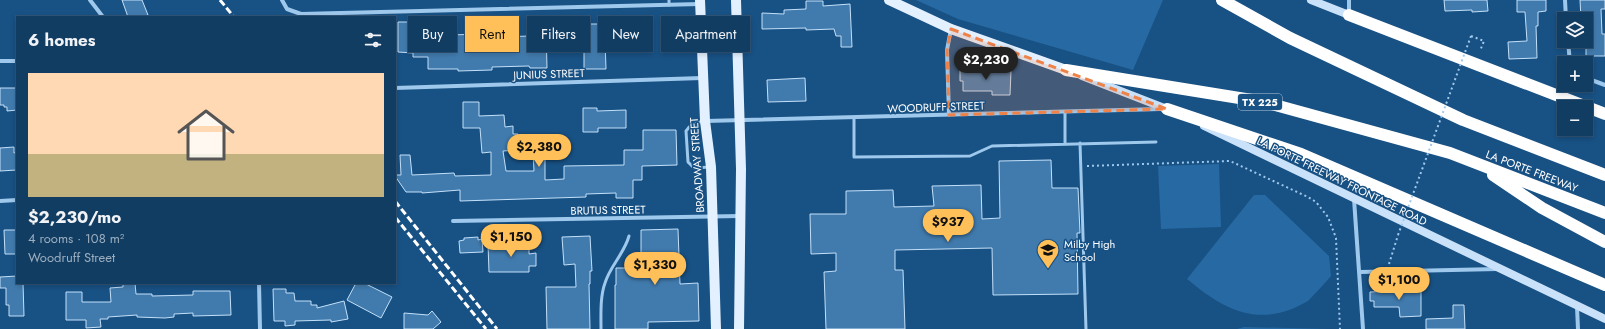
<!DOCTYPE html>
<html lang="en">
<head>
<meta charset="utf-8">
<style>
	body { margin:0; font-family:Jost,sans-serif; background:#1f486c; color:#f1f3f6; height:100vh; display:flex; flex-direction:column; font-size:15px; white-space:nowrap }
	* { box-sizing:border-box; margin:0 }
	p { font-size:13px; color:#9caebe }
	.icon { flex:none; width:22px; height:22px; fill:none; stroke:currentColor; stroke-width:2; stroke-linecap:round; stroke-linejoin:round }
	.map { position:relative; flex:1; overflow:hidden }
	.side { position:absolute; left:16px; top:16px; width:380px; height:268px; display:flex; flex-direction:column; background:#123d63; border-radius:0px; box-shadow:0 2px 6px #0003,0 0 0 1px #315678 }
	.side>* { flex:none }
	.banner { position:absolute; left:408px; top:16px; width:380px; height:36px; display:flex; gap:8px }
	.controls { position:absolute; left:1557px; top:12px; display:grid; gap:8px }
	.controls a { display:grid; place-items:center; width:36px; height:36px; border-radius:0px; background:#123d63; box-shadow:0 2px 6px #0003,0 0 0 1px #315678; font-size:20px }
	.price { position:absolute; translate:-50% -34px; padding:0 9px; border-radius:14px; background:#ffc059; color:#111; font-size:13px; line-height:26px; filter:drop-shadow(0 1px 2px #0008) }
	.price::after { content:''; position:absolute; left:50%; top:24px; width:12px; height:9px; margin-left:-6px; background:inherit; clip-path:polygon(0 0,100% 0,50% 100%) }
	.price.current { background:#222; color:#fff }
	ul { padding:0; list-style:none }
	li { display:grid; align-content:center; gap:8px; height:212px; padding:0 12px }
	li+li { border-top:1px solid #315678 }
	li span { display:grid; place-items:center; height:124px; border-radius:0px; color:#555 }
	li>.icon { margin-inline-start:auto }
	span .icon { width:72px; height:72px; fill:#fffc; stroke-width:1 }
	li b { font-size:17px }
	h2 { display:flex; justify-content:space-between; align-items:center; height:48px; padding:0 12px; font-size:17px }
	.pill { padding:0 14px; border-radius:0px; background:#123d63; box-shadow:0 2px 6px #0003,0 0 0 1px #315678; font-size:14px; line-height:36px }
	.pill.current { background:#ffc059; color:#111 }
	.map>svg:first-child { display:block }
</style>
</head>
<body>
<div class="map">
<svg width="1605" height="329" viewBox="0 0 1605 329">
	<rect width="100%" height="100%" fill="#185184"/>
	<path fill="#2769a2" d="M916,0h247l-30,70 -175,-51z
		M1219,164l2,63 -60,2 -3,-63z
		M1254,195h11l64,61 2,20c-7,8 -15,17 -23,25 -48,28 -83,10 -121,-22z
		M1244,327l85,2h-92z"/>
	<path fill="#417bae" stroke="#c3e0f9" d="M122,0h20l6,15 -7,2h-13z
		M1444,0h43l1,11 -16,1v-2l-27,1z
		M1517,0h29v11l-8,1v14h-2l1,32 -28,1 -1,-17 19,-1 -2,-29h-8z
		M1580,0h25v9h-4l1,25h3v22h-19v-37h-5z
		M806,1h17v5l27,-2 2,43h-11v-11h-5l-2,-7 -28,1v-2l-44,1v-16l22,1v-4l22,-1z
		M542,17h12v13h-8l1,38h-17l-1,-2 -37,1v3l-34,1v-2h-30v-12h-15v-4l-15,-1v-30h37v8l14,-1v6l33,-1 -1,-15 19,-1 1,19 28,-1 -1,-16 14,-1z
		M584,24h17v16h4l1,29h-22z
		M960,68h22v3h29l-1,24h-18v-4h-29v-10h-3z
		M805,78l1,23 -38,1 -1,-22z
		M0,88h17v22l-10,1v-4h-3v-2h-4z
		M463,102h16v14l25,-1 1,12 8,-1v8h5l1,16 -16,1 3,20h28l-1,-18h12v27l19,-1v-13l60,-1v-15h19v-20h33l1,35 -35,1v14h-9v18h-17v-5l-30,1v3l-126,4v-11l-38,3v-1h-16l-11,-16v-1h6l-1,-20h10l2,20 42,-2 1,3 36,-1v-23l-9,1 -2,-25h-17z
		M583,108h14v3l29,-1v18h-28v4h-15z
		M14,147v6l3,-1v18l-17,1v-23z
		M1051,160l1,28h26l2,45h-3l1,61 -85,1 -1,-47 -97,2v20h8l2,59h-79l-2,-57 12,-1v-18l-25,1 -1,-40h36v-23l47,-1 1,17 40,-1 -2,-20 49,-1 1,34 18,-1 -1,-57z
		M678,229l2,55 18,-1 1,38 -51,1v7h-33v-44h1v-17h25v-38z
		M4,230h13l-1,24h-11z
		M590,236l2,35h-2v13h-1l1,45h-43l-1,-42h30l-1,-23 -11,1 -2,-28z
		M478,237v3l4,-1 1,13 -23,1 -1,-12 5,-1v-2z
		M524,240l1,6h4v8l7,-1v13h-7v6h-40l-1,-28 25,-1v-2z
		M17,276v7h6l1,33h-15v-11h-3v-17h-6v-11z
		M123,283h12l1,11h16v2l41,-1v-4h37l1,24 -38,1v-3l-19,1v3l-9,1 -28,-1v-2l-29,2v2h-8l1,8 -15,1v-8h-20v-28h16v10h29l-1,-14 13,-1z
		M356,283h8l28,14 -11,21 -34,-18z
		M273,289h13v4h8l1,8h16v4h6v3l27,-7 4,18 -17,3v-2l-36,1v4l-10,1v-5h-11z
		M1410,290h11v26l-21,1 -1,-10h-25v-6h-4v-9z
		M1453,305h11l1,24h-39v-10l27,-1z
		M432,311l9,11 -8,7h-29v-16l24,2z"/>
	<g fill="none" stroke-linecap="round" stroke-linejoin="round">
		<path stroke="#9ec8ec" stroke-width="2" stroke-dasharray="2 3" stroke-linecap="butt" d="M1471,36l13,5 -4,10
			M1087,166l143,-5 78,36 8,5 12,15 8,21 4,91
			M1389,264l9,-29"/>
		<path stroke="#9ec8ec" stroke-width="3" d="M669,0v5
			M1065,112v32
			M854,118v39l116,-1 22,-10 164,-4
			M703,121c-7,2 -13,3 -17,10l2,31 6,6 16,-1
			M1080,143l6,186
			M601,329c0,-15 -1,-32 4,-46 5,-17 19,-29 24,-47"/>
		<path stroke="#9ec8ec" stroke-width="4" d="M90,0l13,17
			M282,0l5,9 14,5 399,-10
			M1565,0l1,19
			M1349,14v-14
			M1568,41l2,22
			M0,61h17
			M1586,78l19,7
			M395,88l307,-10
			M949,115l-2,-65 4,-21
			M705,121l456,-12
			M1354,199l9,130
			M0,201l17,-1
			M453,221l287,-5
			M1360,272l138,-3
			M259,283l1,46
			M1577,307l1,22"/>
		<path stroke="#cae2f9" stroke-width="8" d="M1311,0l38,15
			M1082,76l90,35
			M1204,126l401,193"/>
		<path stroke="#e3f0ff" stroke-width="10" d="M700,0l5,121 6,46 5,162
			M736,0l5,169 -2,160
			M889,0l62,29 115,41"/>
		<path stroke="#fff" stroke-width="12" d="M1222,0l68,38 173,82 142,55
			M1349,15l256,99
			M1066,70l198,32 186,51 155,60
			M1167,109l134,45 304,131
			M1493,175l49,33 63,34"/>
		<path stroke="#fff" stroke-width="3" stroke-dasharray="7 3" stroke-linecap="butt" d="M220,0l14,17
			M395,201l102,128
			M395,217l91,112"/>
		<path stroke="#9ec8ec" stroke-width="2" stroke-dasharray="2 3" stroke-linecap="butt" d="M1398,235l73,-199"/>
	</g>
	<path fill="#ee8249" fill-opacity="0.2" stroke="#ee8249" stroke-width="3" stroke-dasharray="8 5" stroke-linejoin="round" d="M951,29l216,80 -218,6 -2,-65z"/>
	<defs>
		<g id="school-pin" transform="scale(1.15)"><path d="M0 17L-7.5 6A9.5 9.5 0 1 1 7.5 6Z" fill="#ffc059" stroke="#185184"/><path d="M0-5L7-2L0 1L-7-2ZM-4 1L0 2.5L4 1V4Q0 6-4 4Z" fill="#111"/></g>
	</defs>
	<g fill-rule="evenodd">
		<use href="#school-pin" x="1048" y="250"/>
	</g>
	<g text-anchor="middle" stroke-width="3" stroke-linejoin="round" paint-order="stroke">
		<rect fill="#185184" stroke="#bacbda" stroke-width="1" x="1238" y="94" width="44" height="16" rx="3"/>
		<g font-size="10" font-weight="bold" fill="#fff">
			<text x="1260" y="106">TX 225</text>
		</g>
		<g font-size="11" fill="#fff" stroke="#185184">
			<text transform="translate(549 74) rotate(-2)" y="4">JUNIUS STREET</text>
			<text transform="translate(936 107) rotate(-2)" y="4">WOODRUFF STREET</text>
			<text transform="translate(697 165) rotate(-94)" y="4">BROADWAY STREET</text>
			<text transform="translate(1532 171) rotate(21)" y="4">LA PORTE FREEWAY</text>
			<text transform="translate(1342 181) rotate(26)" y="4">LA PORTE FREEWAY FRONTAGE ROAD</text>
			<text transform="translate(608 210) rotate(-1)" y="4">BRUTUS STREET</text>
		</g>
		<g font-size="11" fill="#fff" stroke="#185184" text-anchor="start">
			<text x="1064" y="248">Milby High<tspan x="1064" dy="13">School</tspan></text>
		</g>
	</g>
</svg>
<div class="controls">
<a><svg class="icon" aria-label="layers" viewBox="0 0 24 24"><path d="M12 4l9 5-9 5-9-5zM3 14l9 5 9-5"/></svg></a>
<a>+</a>
<a>−</a>
</div>
<b class="price current" style="left:986px;top:81px">$2,230</b>
<b class="price" style="left:539px;top:168px">$2,380</b>
<b class="price" style="left:948px;top:243px">$937</b>
<b class="price" style="left:511px;top:258px">$1,150</b>
<b class="price" style="left:655px;top:286px">$1,330</b>
<b class="price" style="left:1399px;top:301px">$1,100</b>
<div class="banner">
<a class="pill">Buy</a>
<a class="pill current">Rent</a>
<a class="pill">Filters</a>
<a class="pill">New</a>
<a class="pill">Apartment</a>
</div>
<section class="side">
<h2>6 homes<svg class="icon" aria-label="filters" viewBox="0 0 24 24"><path d="M4 7h16M4 17h16"/><circle cx="9" cy="7" r="2"/><circle cx="15" cy="17" r="2"/></svg></h2>
<ul>
<li><span style="background:linear-gradient(#ffd9b3 65%,#c2b280 0)"><svg class="icon" aria-label="home" viewBox="0 0 24 24"><path d="M3 11l9-7 9 7M6 9v11h12V9"/></svg></span><div><b>$2,230/mo</b><p>4 rooms · 108 m²</p><p>Woodruff Street</p></div></li>
</ul>
</section>
</div>
</body>
</html>
